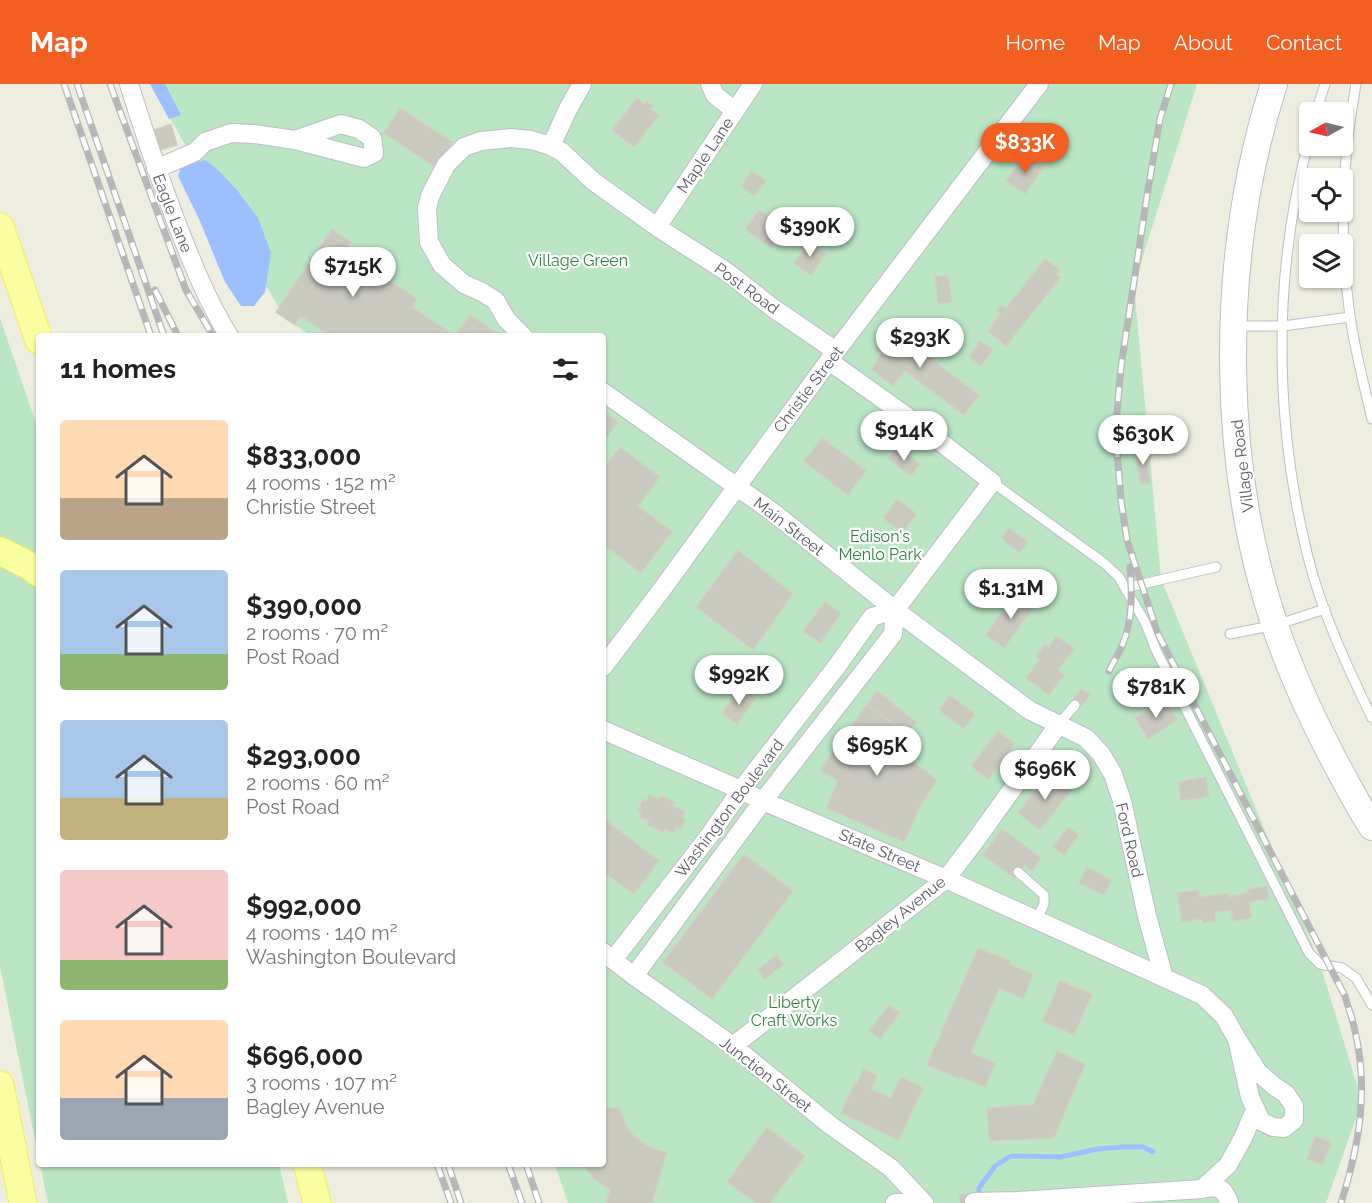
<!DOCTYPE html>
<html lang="en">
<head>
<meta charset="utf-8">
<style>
	body { margin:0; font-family:Raleway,sans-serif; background:#f6f6f6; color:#222; height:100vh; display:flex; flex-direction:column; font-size:22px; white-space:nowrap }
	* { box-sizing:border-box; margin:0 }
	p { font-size:20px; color:#767676 }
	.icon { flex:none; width:33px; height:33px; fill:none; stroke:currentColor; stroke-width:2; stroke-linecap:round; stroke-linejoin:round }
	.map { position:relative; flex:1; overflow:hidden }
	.sheet { position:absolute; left:36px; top:249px; width:570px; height:834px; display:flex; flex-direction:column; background:#fff; border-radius:6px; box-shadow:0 2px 4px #0004 }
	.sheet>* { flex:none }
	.needle { width:39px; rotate:262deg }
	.tools { position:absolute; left:1299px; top:18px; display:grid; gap:12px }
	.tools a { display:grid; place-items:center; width:54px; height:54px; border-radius:6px; background:#fff; box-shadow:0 2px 4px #0004; font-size:30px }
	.price { position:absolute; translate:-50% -51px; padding:0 14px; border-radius:21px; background:#fff; color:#222; font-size:20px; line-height:39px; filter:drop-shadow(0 2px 3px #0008) }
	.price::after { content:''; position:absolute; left:50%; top:36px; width:18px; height:14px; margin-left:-9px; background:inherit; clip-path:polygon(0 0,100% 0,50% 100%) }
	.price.current { background:#f25f21; color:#fff }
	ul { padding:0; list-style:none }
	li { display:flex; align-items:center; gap:18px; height:150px; padding:0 24px }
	li span { display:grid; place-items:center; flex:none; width:168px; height:120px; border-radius:6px; color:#555 }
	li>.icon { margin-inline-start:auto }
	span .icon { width:72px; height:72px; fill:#fffc; stroke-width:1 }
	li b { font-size:26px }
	h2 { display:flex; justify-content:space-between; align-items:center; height:72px; padding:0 24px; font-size:26px }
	header { display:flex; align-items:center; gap:36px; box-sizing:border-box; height:84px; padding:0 30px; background:#f25f21; color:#fff }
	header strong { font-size:28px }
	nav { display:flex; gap:33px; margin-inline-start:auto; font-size:21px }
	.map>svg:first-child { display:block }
</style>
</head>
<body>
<header>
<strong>Map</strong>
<nav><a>Home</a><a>Map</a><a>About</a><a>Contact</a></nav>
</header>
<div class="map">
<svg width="1372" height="1119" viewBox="0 0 1372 1119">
	<rect width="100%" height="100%" fill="#edede0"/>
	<path fill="#bae6c4" d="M154,0h1043l-63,201 27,294 159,385 42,137 -36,102h-758l-13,-39h48v-828h-292l-27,-19 -133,-232z
		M0,234l39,114v129l-39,-20z
		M0,482l39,22v571l-39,-193z
		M40,1080h239l9,39h-240z"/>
	<path fill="#9dbfff" d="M150,0h15l16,31 -12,4z
		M205,76l11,8 20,21 22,29 13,35 -6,39 -11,14h-13l-16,-24 -26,-63 -21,-43 3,-9z"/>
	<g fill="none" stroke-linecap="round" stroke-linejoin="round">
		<path stroke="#9dbfff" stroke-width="5" d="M979,1114v-10l16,-22 16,-10 50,1 36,-8 26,-2h20l10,5"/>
	</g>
	<path fill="#cac9bf" stroke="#d2d0be" stroke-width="1.5" d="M637,14l7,6 2,-3 7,5 -3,3 9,6 -25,32 -22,-17z
		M400,24l52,34 -17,25 -51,-34z
		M171,40l6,21 -17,5 -6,-20z
		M1026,70l18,13 -19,27 -19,-13z
		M752,87l14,10 -12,15 -13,-10z
		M759,126l26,18 -14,20 -26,-19z
		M332,145l19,13 -6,9 72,48 -5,8 43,29h-125l-29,-20 -6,9 -19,-13z
		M809,158l17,12 -15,21 -17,-12z
		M1045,175l15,11 -4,5 4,3 -54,68 -18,-15 13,-17 -4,-4 4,-5 5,3z
		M948,191l4,27 -14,2 -3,-28z
		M470,231l31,21h-46z
		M897,237l23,18 -6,7 65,49 -15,20 -59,-44 -12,15 -22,-17 11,-16 -6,-5z
		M980,257l13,9 -12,16 -12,-9z
		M603,328l15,10 -15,21z
		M822,354l44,33 -18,24 -44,-34z
		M620,363l40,30 -22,29 34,26 -31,41 -38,-29v-75z
		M897,363l23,17 -9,12 -23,-17z
		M1146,364l4,35 -10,1 -4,-35z
		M897,415l20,15 -15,19 -19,-15z
		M1009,444l19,14 -8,11 -19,-15z
		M738,466l55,44 -40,56 -57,-43z
		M1027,483l15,11 -7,8 -14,-10z
		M1019,508l17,12 -32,44 -18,-13 15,-22 4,-1z
		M825,518l16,12 -21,29 -17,-12z
		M1056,552l18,13 -16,21 6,5 -15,20 -23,-17 14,-19 -4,-3 9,-12 4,3z
		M741,603l15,11 -19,26 -15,-11z
		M1081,604l9,7 -9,11 -8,-7z
		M877,607l39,31 -10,12 -39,-30z
		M950,611l25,19 -11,15 -25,-19z
		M1164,615l13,21 -29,19 -13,-21z
		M867,620l45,35 -11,14 36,27 -16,24 -17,38 -78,-34 12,-27 -17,-10 2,-3 -1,-1z
		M998,647l17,13 -27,35 -17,-13z
		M1050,688l22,17 -32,41 -22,-17z
		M1206,693l3,19 -28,5 -3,-19z
		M649,711l10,4 2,-4 13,7 -2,4 13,5 -3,7 3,2 -4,9 -4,-2 -3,6 -9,-4 -1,3 -17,-7 2,-4 -10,-4 2,-5 -3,-2 5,-10 3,1z
		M604,735l55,42 -25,33 -31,-23z
		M1068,743l11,8 -15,20 -11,-8z
		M1002,745l39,29 -9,13 -8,-6 -10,13 -31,-23z
		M744,770l49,37 -81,108 -49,-37z
		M1087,783l25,13 -8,15 -25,-12z
		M1267,802l2,13 -20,3 2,16 -18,3 -2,-11 -16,2 1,9 -13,2 -1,-4 -20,3 -5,-29 21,-3 1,7 29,-4 1,4 19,-4v-4z
		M978,864l32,13 -1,3 24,10 -10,25 -24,-11 -28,65 24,10 -10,24 -24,-10 -1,2 -33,-14z
		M776,871l8,9 -19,15 -7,-9z
		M1060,896l16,8 16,6 -18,41 -31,-14z
		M889,921l11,8 -20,26 -11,-8z
		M1057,967l28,13 -31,74 -65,3 -2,-33 46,-3z
		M863,985l14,6 -6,14 20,9 10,-21 22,11 -24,52 -58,-27 14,-31 2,1z
		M619,1023l8,21 7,8 16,12 17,4 -15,51h-46l4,-13 -15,-11 -13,-15h21v-54z
		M767,1043l38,29 -35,47h-14l-29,-21z
		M1315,1052l16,6 -8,23 -16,-6z"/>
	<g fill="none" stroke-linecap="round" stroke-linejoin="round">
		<path stroke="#c8c8c0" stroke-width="18" stroke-dasharray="18 9" stroke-linecap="butt" d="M960,1119l14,-1"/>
		<g stroke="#bdbec5" stroke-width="11">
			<path id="lane" d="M1356,0c-14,76 -17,156 -6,232 5,35 14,69 22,103
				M1316,28l9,-28
				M1310,53c-38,135 -36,284 -2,420 14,56 39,109 64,161
				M1236,242h47l67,-9
				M992,398l112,81 15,14 6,11 20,34 11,28 153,303 11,11 22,4 14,10 16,27
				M1125,504l91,-21
				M1230,550l46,-9 49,-16
				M1059,640l16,-19
				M1018,788l26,23v9l-8,17"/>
		</g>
		<g stroke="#bdbec5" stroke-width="20">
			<path id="street" d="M129,0c14,45 29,90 46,135 16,41 31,80 54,117
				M710,0l5,11 20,16
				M551,62l17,-37 14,-25
				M156,85l39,-17 10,-10 26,-9 23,1 41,6 69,18 10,-5 -2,-15 -13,-9 -18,-5 -46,16
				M657,143l96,-143
				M523,252l-17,-17 -10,-18 -14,-9 -18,-8 -22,-19 -13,-23 -2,-34 3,-12 16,-31 18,-18 17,-6 30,-3 20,2 20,6 11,6 31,29 64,46 70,45 46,36 63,43
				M603,308l171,121 121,97 134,100 57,28 15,16 12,20 9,27 25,115 17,62
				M603,583l57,-75 176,-241 203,-267
				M603,646l138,60 22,11 183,78 256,116 22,21 13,23 13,58 11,24 12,6 11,1 10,-8v-14l-8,-12 -12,-8 -16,-14 -21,-33
				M603,868l31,24 99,70 97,79 61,43 33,35
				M613,876l96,-124 32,-46 96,-124 35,-49 23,-7
				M634,892l129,-175 130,-167 2,-24 97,-128 -76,-59 -87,-62
				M733,962l213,-167 29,-38 84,-117
				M1202,1105c15,-3 21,-3 27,13
				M974,1118l44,-1 184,-12 26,-24 15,-27 12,-28
				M895,1119h15"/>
		</g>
		<g stroke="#bdbec7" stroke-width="28">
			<path id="secondary" d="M1274,0c-57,178 -56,397 12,572 14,36 30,70 48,104 12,22 24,46 38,67"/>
		</g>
		<g stroke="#f8ee4d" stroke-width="29">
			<path id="primary" d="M0,143l39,113
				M0,467l30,15 9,7
				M0,1001l23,118
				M307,1080l10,39"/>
		</g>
		<use href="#lane" stroke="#fff" stroke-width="9"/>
		<use href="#street" stroke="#fff" stroke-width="18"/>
		<use href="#secondary" stroke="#fff" stroke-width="26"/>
		<use href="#primary" stroke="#faffa2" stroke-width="27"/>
		<g stroke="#b6b7b7" stroke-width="7">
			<path id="rail" d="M64,0l87,252
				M77,0l87,252
				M110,0l76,206 27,46
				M1171,0l-11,35 -13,77 -26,171 -4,45v39l4,49 6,40 31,94 187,362c3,12 8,23 10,35 14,60 4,115 -14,172
				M155,206l23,46
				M1109,587c4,-9 10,-17 13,-25 11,-26 10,-52 8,-79
				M437,1080l14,39
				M448,1080l13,39
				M508,1080l14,39
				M526,1080l13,39"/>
		</g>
		<use href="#rail" stroke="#fff" stroke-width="4.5" stroke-dasharray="14" stroke-linecap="butt"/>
	</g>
	<g text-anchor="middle" stroke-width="4.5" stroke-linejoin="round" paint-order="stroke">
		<g font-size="16" fill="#595b62" stroke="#fff">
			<text transform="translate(705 71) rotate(-56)" y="6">Maple Lane</text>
			<text transform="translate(173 129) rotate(69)" y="6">Eagle Lane</text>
			<text transform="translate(747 204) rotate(36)" y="6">Post Road</text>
			<text transform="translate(808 305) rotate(-53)" y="6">Christie Street</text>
			<text transform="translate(1242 382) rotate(-97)" y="6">Village Road</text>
			<text transform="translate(789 442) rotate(38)" y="6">Main Street</text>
			<text transform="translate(729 724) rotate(-53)" y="6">Washington Boulevard</text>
			<text transform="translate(1130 756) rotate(77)" y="6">Ford Road</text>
			<text transform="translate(880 766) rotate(23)" y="6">State Street</text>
			<text transform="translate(900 830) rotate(-39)" y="6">Bagley Avenue</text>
			<text transform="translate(766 990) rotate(38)" y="6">Junction Street</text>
		</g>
		<g font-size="16" fill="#2f8345" stroke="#fff">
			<text x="578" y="182">Village Green</text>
			<text x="880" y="458">Edison's<tspan x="880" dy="18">Menlo Park</tspan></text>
			<text x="794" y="924">Liberty<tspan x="794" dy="18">Craft Works</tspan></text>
		</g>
	</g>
</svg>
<div class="tools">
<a><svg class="needle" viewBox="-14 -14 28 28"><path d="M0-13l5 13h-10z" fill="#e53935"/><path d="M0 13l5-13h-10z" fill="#767676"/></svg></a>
<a><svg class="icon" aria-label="locate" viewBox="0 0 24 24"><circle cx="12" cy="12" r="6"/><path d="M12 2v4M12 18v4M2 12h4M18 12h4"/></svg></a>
<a><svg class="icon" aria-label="layers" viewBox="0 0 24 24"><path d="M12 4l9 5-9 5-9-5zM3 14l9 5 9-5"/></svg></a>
</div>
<b class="price current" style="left:1025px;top:90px">$833K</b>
<b class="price" style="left:810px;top:174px">$390K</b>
<b class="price" style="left:353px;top:214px">$715K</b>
<b class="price" style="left:920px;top:285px">$293K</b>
<b class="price" style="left:904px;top:378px">$914K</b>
<b class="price" style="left:1143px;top:382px">$630K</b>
<b class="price" style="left:1011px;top:536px">$1.31M</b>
<b class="price" style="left:739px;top:622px">$992K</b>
<b class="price" style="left:1156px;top:635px">$781K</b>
<b class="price" style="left:877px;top:693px">$695K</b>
<b class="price" style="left:1045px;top:717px">$696K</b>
<section class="sheet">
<h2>11 homes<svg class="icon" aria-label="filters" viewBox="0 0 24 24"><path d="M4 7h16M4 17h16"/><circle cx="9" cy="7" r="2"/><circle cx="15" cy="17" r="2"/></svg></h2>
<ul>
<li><span style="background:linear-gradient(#ffd9b3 65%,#b9a48a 0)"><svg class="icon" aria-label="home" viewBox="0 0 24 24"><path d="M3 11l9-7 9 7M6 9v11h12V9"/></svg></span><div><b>$833,000</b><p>4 rooms · 152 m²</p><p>Christie Street</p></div></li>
<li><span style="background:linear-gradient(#a9c7e8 70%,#8fb573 0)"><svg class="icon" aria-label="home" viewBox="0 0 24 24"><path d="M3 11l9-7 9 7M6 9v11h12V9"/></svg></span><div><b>$390,000</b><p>2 rooms · 70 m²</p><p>Post Road</p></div></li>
<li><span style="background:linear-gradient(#a9c7e8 65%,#c2b280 0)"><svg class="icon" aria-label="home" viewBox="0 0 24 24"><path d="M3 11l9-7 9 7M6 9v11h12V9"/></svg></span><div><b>$293,000</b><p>2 rooms · 60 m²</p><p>Post Road</p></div></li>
<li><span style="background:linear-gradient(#f6c9c9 75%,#8fb573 0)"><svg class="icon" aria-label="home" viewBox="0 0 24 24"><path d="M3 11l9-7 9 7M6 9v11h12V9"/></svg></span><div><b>$992,000</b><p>4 rooms · 140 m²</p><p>Washington Boulevard</p></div></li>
<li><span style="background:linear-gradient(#ffd9b3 65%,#9aa5b1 0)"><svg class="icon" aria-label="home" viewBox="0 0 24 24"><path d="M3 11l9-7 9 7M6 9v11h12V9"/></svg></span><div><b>$696,000</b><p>3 rooms · 107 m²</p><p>Bagley Avenue</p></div></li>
</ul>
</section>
</div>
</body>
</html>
